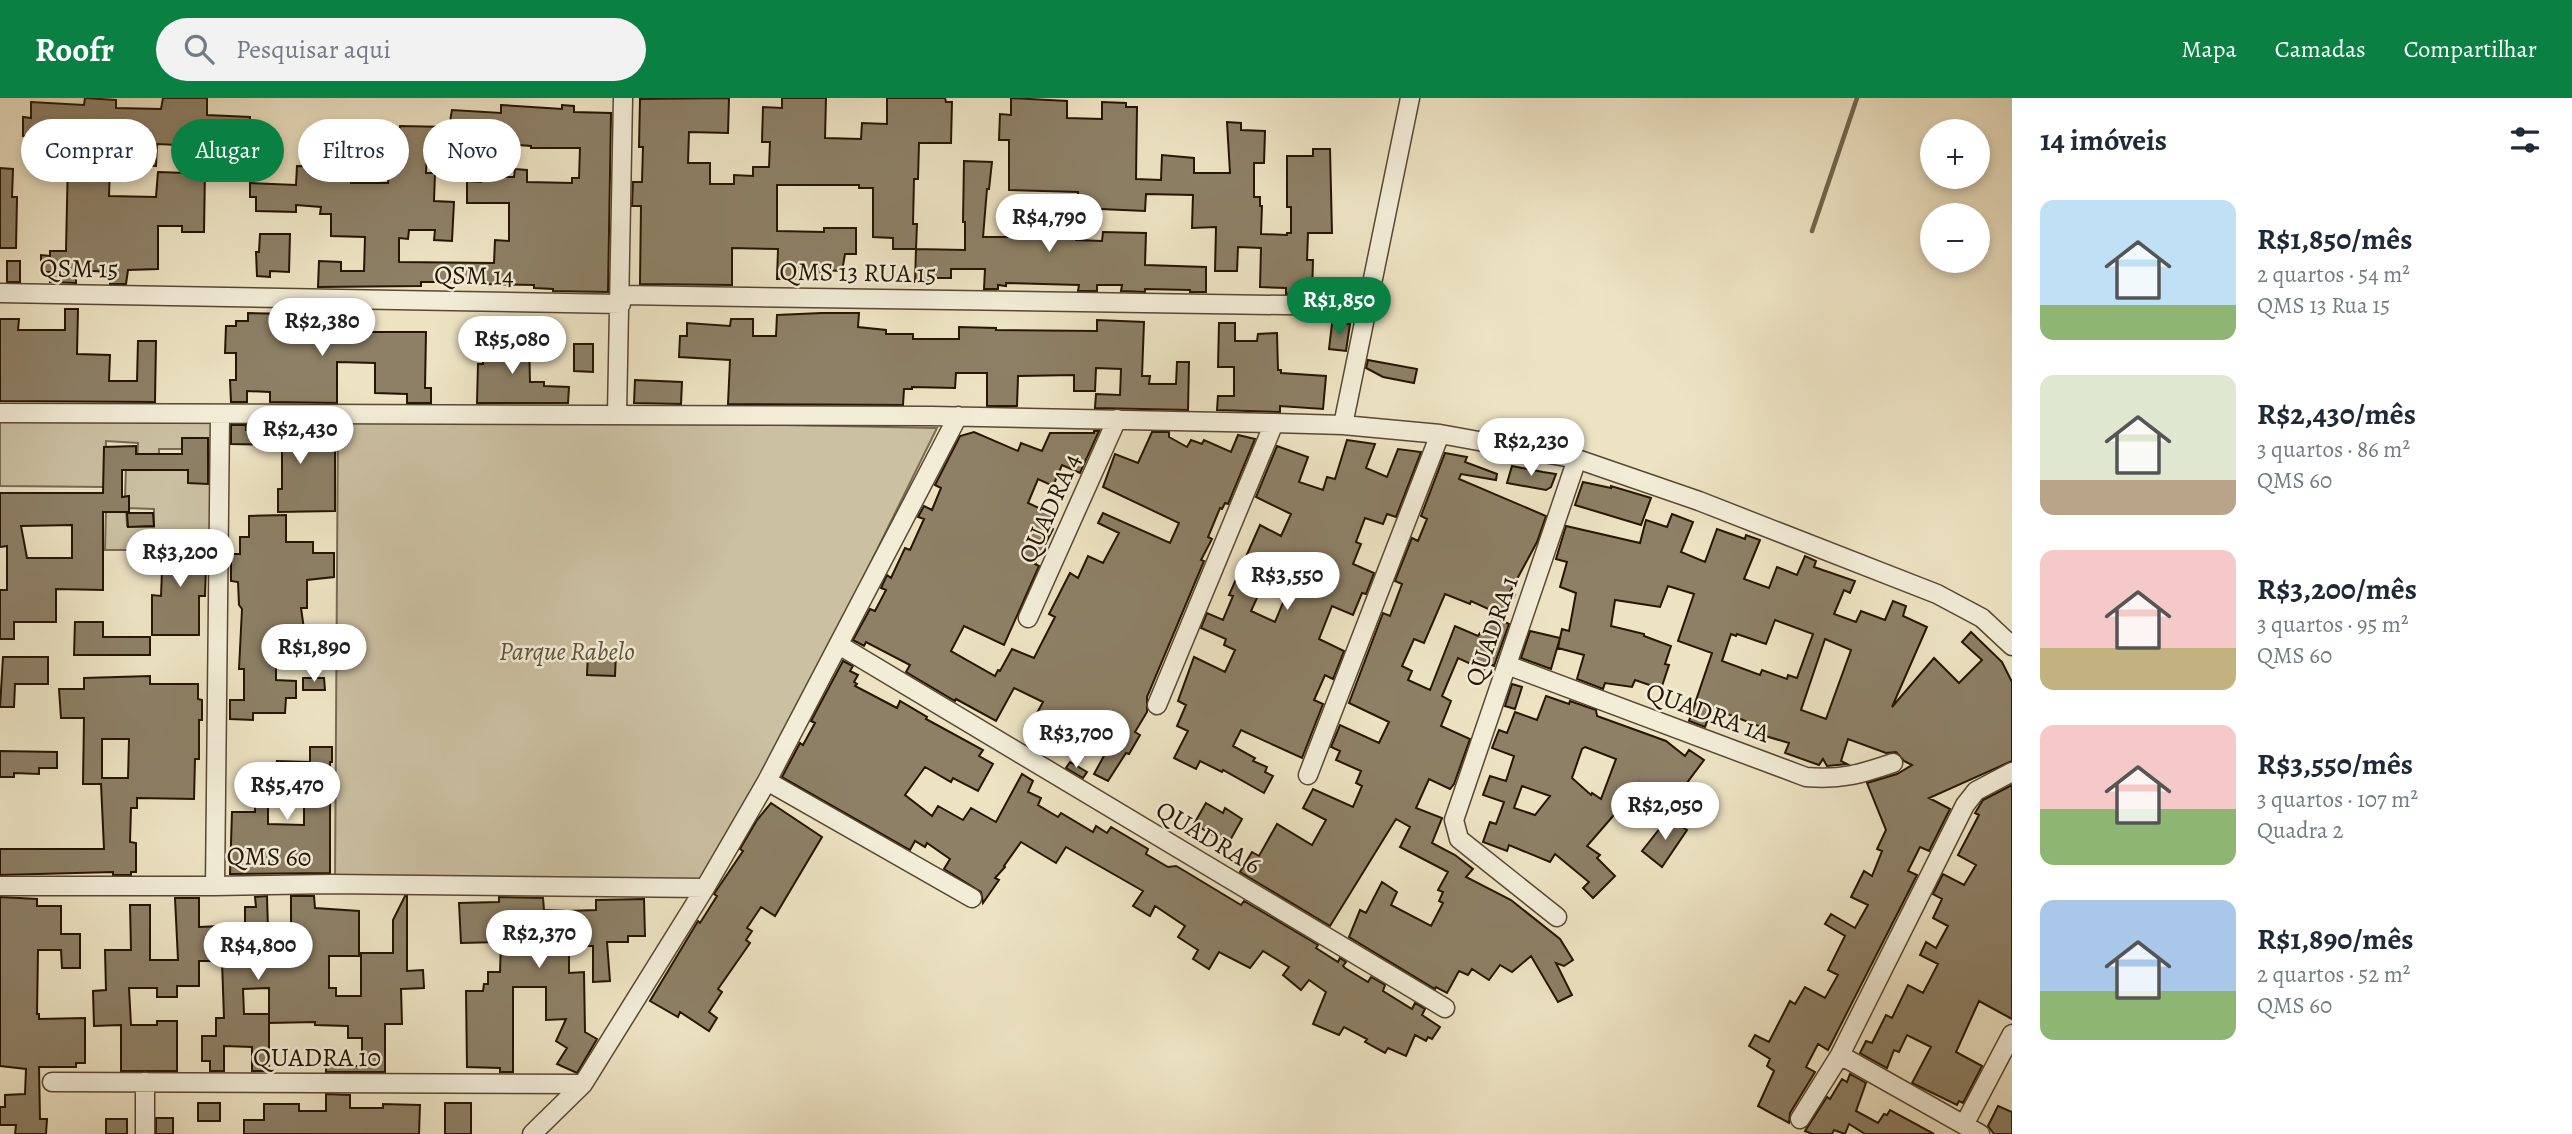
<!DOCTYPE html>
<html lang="pt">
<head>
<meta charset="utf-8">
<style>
	body { margin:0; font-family:Alegreya,serif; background:#f2f2f3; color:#1f2937; height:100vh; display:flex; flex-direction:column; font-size:26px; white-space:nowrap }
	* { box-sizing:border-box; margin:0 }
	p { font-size:23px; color:#747a83 }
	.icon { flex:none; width:38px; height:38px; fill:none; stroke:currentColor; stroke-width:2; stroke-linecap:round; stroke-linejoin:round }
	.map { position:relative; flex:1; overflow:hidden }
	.details { display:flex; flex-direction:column; background:#fff; width:560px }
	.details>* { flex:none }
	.guide { position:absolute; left:21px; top:21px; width:665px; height:63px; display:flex; gap:14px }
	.fabs { position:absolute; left:1920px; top:21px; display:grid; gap:14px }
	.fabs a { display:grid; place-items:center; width:70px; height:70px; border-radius:50%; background:#fff; box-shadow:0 4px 10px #0003; font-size:35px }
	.price { position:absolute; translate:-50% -60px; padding:0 16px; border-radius:24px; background:#fff; color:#222; font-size:23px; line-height:46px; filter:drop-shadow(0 2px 4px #0008) }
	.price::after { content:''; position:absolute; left:50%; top:42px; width:21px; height:16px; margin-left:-10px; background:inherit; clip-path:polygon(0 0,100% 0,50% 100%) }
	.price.current { background:#0b8043; color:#fff }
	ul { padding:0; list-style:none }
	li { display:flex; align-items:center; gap:21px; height:175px; padding:0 28px }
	li span { display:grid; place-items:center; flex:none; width:196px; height:140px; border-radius:14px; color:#555 }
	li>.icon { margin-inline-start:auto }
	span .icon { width:84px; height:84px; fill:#fffc; stroke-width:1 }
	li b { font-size:30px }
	h2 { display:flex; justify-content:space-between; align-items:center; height:84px; padding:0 28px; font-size:30px }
	.pill { padding:0 24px; border-radius:32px; background:#fff; box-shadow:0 4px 10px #0003; font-size:24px; line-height:63px }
	.pill.current { background:#0b8043; color:#fff }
	header { display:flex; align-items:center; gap:42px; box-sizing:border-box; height:98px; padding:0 35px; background:#0b8043; color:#fff }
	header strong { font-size:33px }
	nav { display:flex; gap:38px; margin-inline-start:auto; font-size:24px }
	.search { width:490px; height:63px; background:#f2f2f3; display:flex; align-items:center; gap:18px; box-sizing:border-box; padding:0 24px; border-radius:38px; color:#747a83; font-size:26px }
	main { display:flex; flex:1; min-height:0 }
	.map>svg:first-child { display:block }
</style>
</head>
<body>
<header>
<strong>Roofr</strong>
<div class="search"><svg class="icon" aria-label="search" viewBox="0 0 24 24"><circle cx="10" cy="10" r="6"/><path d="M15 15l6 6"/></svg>Pesquisar aqui</div>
<nav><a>Mapa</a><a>Camadas</a><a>Compartilhar</a></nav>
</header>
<main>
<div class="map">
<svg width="2012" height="1036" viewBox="0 0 2012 1036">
	<rect width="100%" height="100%" fill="#ede3c3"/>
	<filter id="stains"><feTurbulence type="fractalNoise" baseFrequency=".00286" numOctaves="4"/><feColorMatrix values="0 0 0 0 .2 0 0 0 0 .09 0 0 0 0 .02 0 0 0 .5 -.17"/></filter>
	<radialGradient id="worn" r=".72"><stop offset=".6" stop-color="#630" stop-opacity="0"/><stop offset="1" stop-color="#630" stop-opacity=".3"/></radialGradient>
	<path fill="#cbc0a2" stroke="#786a52" stroke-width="2" fill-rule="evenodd" d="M338,318l599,12 -102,207 -131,249 -369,-2z
		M0,321h211v45l-18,2 2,14 23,1v50l-33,-1 -1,20h-79l1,-41 19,-10 1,-35h11l1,-21 -32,-2 -1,46 -105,-1zM159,351h34l-34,16zM126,410l28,1v18l-27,-1z"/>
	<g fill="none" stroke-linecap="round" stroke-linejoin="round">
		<path stroke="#74674e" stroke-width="4.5" d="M1812,133l45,-133"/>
	</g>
	<path fill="#8d8066" stroke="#251501" stroke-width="2" fill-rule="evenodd" d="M85,0l31,2v8l45,1 2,-11h44v17l43,2 -2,47h-33v-18l-38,-3v2l-20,-1 -1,22 -33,-2 1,-20 -18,-1 1,-10 -41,-2v5h-43v-19l8,1v-16l53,3z
		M729,0l-1,35 -39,-1 -1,31h22v21h24v-9l19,1v-9h16l1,-25h-8l1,-35 19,1v-10h44l-1,40 36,1 1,-16 25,1v-26h58l1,4h6l-1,41h-32l-1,36h-4l-1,45h4l-1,25h-23v-11l-20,-1v-49h-14v-3h-82v46l47,1v-4h32v26h-11l-3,17 -21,-1v8l-44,1 1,-30 -46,-1v37l-92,-1 1,-78h-9l1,-24h9l1,-35h-4l1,-48z
		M1011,0l56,3v17l35,1v-17l24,1v4h11l-1,72 25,1 1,-25 32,3v15h36l-3,-51 14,1v7l24,1 -1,32h-10v34h6v9h2l-1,28 26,1v-2h4v-26h-4v-51h26v-7h17l2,84h-24l-1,27h6l-1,34h-26v-6l-26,-1 1,-39 -23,-1 -1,24h-22l1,-44 -24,1 1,-33 -47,-1 -1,17 -67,-3v-16l-69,-2v-50h-10l1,-26 11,1z
		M501,7l61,4v-4l12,1v6l37,1 -3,179 -55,-1v-2l-19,-1v-3l-57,-1v-2h-56v4l-103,1 1,-26 22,1v9h23l1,-34 -34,-1v-22h-11l1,-7 -25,-2v7l-40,-1v-14h-6v-14l46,2 1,-19 55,1 -1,16h37l4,-49h7l1,-8 49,1 3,-17 49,3zM481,44l50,4v2h49l-1,30h-7v5l-45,-1v-12l-12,-1 -1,8h-33v5l-14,-1v22h42v38l-14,-1 -1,23 -95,-1v-24l9,1 1,-9h26l-1,10 18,1 2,-39 -20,-1 1,-28h-9l1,-27 53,3z
		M68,59h13v9l29,1 -1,29 47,1 2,-25 30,1v-5l17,1 -1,63h-22v-6h-24v43l-30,1 -2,14h-16v-12l-34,-2v13l-26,-1v-10h-9v-17l9,1v-5h16z
		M964,63l28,1 -3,27h-2l-4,48h25v-11l17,1v10h32v-6h19v9l26,1 1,-9 43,1 -1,32 61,2v25h-16v-2l-45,-1v3l-24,-1 1,-6h-25v6h-19l1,-6 -73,-2v3l-8,-1v4h-14l1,-20h-34v9h-18v4h-18l1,-33 49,1v-28h-2z
		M0,70l13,1 -1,28h5l-1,51h-16z
		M260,136h30l-1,38 -19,-1v6l-13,-1 -1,-24h3z
		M7,163h13v21h-13z
		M65,211h13l-1,45 33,1 -1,26h28l1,-40h18l-1,61 -155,-1v-82h19l-1,11h47z
		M318,212h19v12h35v10h54l-1,56h6v15h-24v-9l-32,-1v-30l-38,-1v41l-67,-1v-10l-23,-1v11h-16l-1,-22h6v-27h-11l1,-27h10v-5h12v-8l47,1 -1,17 24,1z
		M822,215h37l-1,14 28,3v4h27v5h46v-12l37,1v2l101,1v-11l47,2 -2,54h8l-1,8h27l1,-22h12l-1,48 -93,-2 1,-14 24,1 1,-26 -25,-1 -1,23h-21v-16l-56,1 -1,30h-30v-33h-31l-1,15 -43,-1v2h-8l-1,16 -175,-1 2,-44 -51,-3 1,-21h7v-13l43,3 1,-7h22v17h23l1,-21z
		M1219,225h16v18h22l1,-7 19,-1 1,37h3v3l45,3 -3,33 -43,-3v6l-63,-2 1,-14h16v-29h-16z
		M1332,226h18l-4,27 -17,-2z
		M483,241h46l1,43h14v4l25,1 -1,16h-91l1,-39h5z
		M574,246h19v28l-19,-1z
		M1368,262l49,9 -3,14 -31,-6 -17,-9z
		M635,282l47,2 -1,22 -47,-1z
		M231,327h15v5l89,1v80l-57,1v-23h4v-44l-51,-1z
		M1094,333h5l-19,42 -18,-8 -9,21 -15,-7 -10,24 26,12 -5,11 4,3 -18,35 4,2 -35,79 -40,-19 -13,25 44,25 3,-6 2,1 12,-22 22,9 21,-41 -6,-3 21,-41 8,5 10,-22 15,7 16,-30 -21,-10 5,-10 67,30 9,-20 -76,-36 12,-33 23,9 14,-31h17v5l18,10 4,-7 11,4 2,-4 27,12 7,-17 17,4 -27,65 -3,-1 -3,6 -2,-1 -12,29 4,2 -11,21 3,1 -57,136v15l-12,20 5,3 -11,19 -3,-1 -18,28 -14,-7 17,-31 -3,-1 4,-9 -26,-15 -10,18 -39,-23 6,-11 -29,-14 -18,33 -40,-22 -1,2 -49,-29 4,-7 -44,-23 -2,4 -11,-6 17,-31 5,2 11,-21 -5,-2 6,-13 4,3 14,-30 5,2 14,-31 -6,-2 6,-11 8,4 9,-22 -6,-3 25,-49 14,-4 44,19 3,-8 21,8 8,-18h44z
		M182,340h26v46l-20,-1v-13h-66v27l7,-1v16h-26v78l-47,-1v33h-42v17h-14v-49h7v-44l-7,1v-54h103l1,-46 32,-1v8h46zM72,427v33h-45l-6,-32z
		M1347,342l28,4 -9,24 21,9 11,-28 23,3 -25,65 -9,-3 -4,10 -18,-6 -9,24 5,2 -8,20 21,9 -8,21 -4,-1 -9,22 -21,-9 -13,33 25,12 -11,28 -8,-4 -11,25 9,4 -21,54 -61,-28 -8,16 22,12 -2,3 14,6 -2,5 8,4 -9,17 -41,-23 -1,2 -22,-11 -4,8 -22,-11 14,-27 -11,-5 9,-21 -8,-4 16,-44 31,15 10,-22 -11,-5 2,-6 -25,-11 6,-15 16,7 10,-24 -4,-1 31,-70 21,11 10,-22 -35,-17 21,-51 31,11 -9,25 24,8 4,-13 8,2zM1262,489l23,11 -10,24 -24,-11z
		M1445,355l22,4 -2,5 32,12 -1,6 -35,-6 -2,5 87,37 -9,26 -27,50 5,2 -12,27 6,3 -15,42 -7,-3 -3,7 -26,-12 -16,38 9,5 -10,25 29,13 -16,45 -4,5 -21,-10 -13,29 26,10 -10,25 23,12 18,14 -7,8 45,23 49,39 13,21 -9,6 -8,-3 16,32 -14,7 -27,-46 -19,16 -12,-7 -11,15 -17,-11 -4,6 -9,-4 -12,22 -11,-6 -1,2 -86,-52 11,-27 6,3 16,-31 15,10 -6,13 40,21 12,-23 -4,-2 4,-9 -5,-2 10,-18 -48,-25 10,-20 -14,-8 -66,107 -90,-54 12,-20 7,4 18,-32 35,21 14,-25 -23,-12 10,-19 40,18 9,-21 -6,-3 5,-12 -25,-11 4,-9 -9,-4 9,-22 39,18 10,-21 -40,-19 34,-90 7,3 12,-32 -7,-3 17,-43 6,3 9,-22 -6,-3zM1445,496l25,10 1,-3 22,10 -10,23 -3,-1 -2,3 -23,-10 -25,64 -22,-10 4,-9 -10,-5 12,-27 10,4z
		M1512,368l31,6 13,2 -5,13 -5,3 -39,-7z
		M1583,384l28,6v-2l40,12 -10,27 -66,-20z
		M127,415h26l1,13 -26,1z
		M1672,416l21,8 -12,30 24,10 12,-33 28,10 1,-4 14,5 -16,39 25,9 8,-21 20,8 8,-19 11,5 -2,6 41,14 -5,12 -6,-3 -10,24 22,8 5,-11 24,9 8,-19 13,5 -3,10 24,11 -35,80 42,-49 25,25 23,-23 -20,-18 9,-10 31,30 10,20v79l-83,37 21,11 -21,42 -9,-4 -12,24 9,4 -89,175 -10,-6 -12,23 9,5 -25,41 -1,10 -31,-17 16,-35 -7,-5 3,-7 -21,-13 6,-11 14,7 21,-41 5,3 10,-17 20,11 13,-23 -10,-5 17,-34 -20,-12 6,-10 24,14 13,-23 -17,-8 13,-26 8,5 10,-25 -5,-2 9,-19 -19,-47 30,-9 15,-9 -8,-4 -8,-9 -10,1 -38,-14 -7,22 6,3 -20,2 -4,-7 -4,6 -34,-12 4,-10 -27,-8 2,-7 -52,-20 -7,19 -16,-6 23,-68 -34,-12 16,-47 -26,-8 -8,21 -45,-7 -4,26 33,8v2l27,10 -6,18 4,1 -8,24 -26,-9 -3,7 -27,-4 -2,6 -26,-10 7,-24 -26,-7 2,-10 -9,31 -30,-11 9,-27 30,7 2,-9 7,2 7,-38 -16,-6 7,-25 -11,-3 10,-33 74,17 6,-23 21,7zM1775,522l38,14 -16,44 -9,-3 -1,4 -25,-9 -2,5 -38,-14 9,-27 5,2 1,-2 29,10zM1825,541l26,11 -25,69 -25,-9z
		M286,417v27h27v11h21v24l-27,3v28h-6l4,28h-29v44l20,1v17h-10l-1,15h-32v7l-23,-1v-19h14v-31h-5l3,-60 -3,-4 -1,-23 -7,-1v-27h9v-17h9v-21z
		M184,439h23l-2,59h-6v39h-47v-40l9,1 1,-25h-11v-17h33z
		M75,524h28v15h47v18h-76z
		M588,553l28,1 -1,24 -28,-1z
		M3,559h45v27h-33l-1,23h-14z
		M843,563l10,5 -3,5 8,4 -4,7 3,2 -2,2 42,22 3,-7 27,16 -1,2 57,31 -4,6 14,8 -15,27 -25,-13 -2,4 -26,-15 -20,28 27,21 6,-10 25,14 8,-12 25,14 26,-48 11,7 -5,11 13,6 -3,7 20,12 3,-4 32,19 3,-6 11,7 4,-6 37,22 -2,5 22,13 8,-1 7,4 58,35 3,-4 74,44 -2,3 22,14 2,-4 6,4 -3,4 2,2 23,14 3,-5 14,8 -2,6 29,18 3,-6 10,6 -3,6 18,12 -8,12 -4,-2 -2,4 -11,-6 -9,21 -18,-8 -3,5 -20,-11 2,-3 -23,-12 -5,8 -26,-11 13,-32 -17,-12 -8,10 -18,-15 6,-8 -26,-16 -13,17 -31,-16 -10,17 -16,-10 5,-9 -20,-13 7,-11 -30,-20 -5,10 -17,-10 10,-15 -77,-44 -10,16 -35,-21 -17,24 1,1 -10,11 4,2 -16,23 -2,-11 -37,-23 6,-10 -23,-16 -2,4 -10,-6 -5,9 -128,-73 18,-34 3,2 12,-22 -4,-2z
		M150,578v8h48v15l4,1v20h-3v39h-4l-1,40 -57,-1v10h-6l-1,34 6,1v29h-5v3h-18v-3l-113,3v-26h104l-3,-65h-18l1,-66h-23l-2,-29h25v-11zM102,641h27l-1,39h-26z
		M303,580h21l1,12h-22z
		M1512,586l10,3 -7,22 -10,-3z
		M1546,598l23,8 1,-3 26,9 1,6 69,25 19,15 4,-6 15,10 -44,59 -29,-11 -1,3 -10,-3 -33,38 13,9 -3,3 18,18 -22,22 -10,-10 6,-6 -34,-28 -5,8 -41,-17 -2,6 -24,-9 7,-20 6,2 8,-22 -21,-7 7,-19 16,5 8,-25 -22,-8 7,-18 8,3 8,-21 22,8zM1585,649l31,12 -15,40 -9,-6 -1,2 -19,-17 10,-29zM1522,688l28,10 -15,19 -21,-7z
		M310,649h22v15h-2v111l-100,1 2,-62h23v-18h4v-10h17l1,-23 33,1zM268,703l36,1v23l-36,-1z
		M0,653l57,1v16h-18v6l-25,-1v4h-14z
		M1070,664l17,10 -4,6 -17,-10z
		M2012,687v234l-33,-18 -23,51 26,14 -19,37 -4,-2 -2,4 -45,-22 19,-36 -24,-12 -8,17 -5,-2 -7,18 -27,-15 6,-12 6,2 14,-28 6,3 16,-33 15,8 15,-29 -18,-9 6,-13 10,6 12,-22 -15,-8 9,-19 -9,-5 10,-20 21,11 12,-20 -18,-10 21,-40 -4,-2 8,-13z
		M771,705l51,34 -47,79 -14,-9 -14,21 5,3 -6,9 4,3 -32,46 4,3 -13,20 8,6 -8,13 -29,-19 -2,5 -28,-16 48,-80 2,2 17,-27 -3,-2 29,-43 -3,-2 17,-29z
		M1206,705l17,10 2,-5 17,11 -14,25 -34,-20z
		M1668,720l19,12 -25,37 -20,-16z
		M267,798l1,34h23v-34h23l1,12 44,3v45h-30v32h7v8h25v-43h32v-33l12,-24h2v75l16,-1 1,18 -23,1 1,35h-17v48h-59v-6h36v-28h-14v-12l-33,-1v-3l-46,1v-35l-26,1 1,25h25v57h-17v-24l-28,-1v25h-14v-10h-8v-25h14v-18h8l-2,-57h-23v25h-22v11h-20v-9h-28l2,37h26v-4h20v50h-56v-46l-27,1 -1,-35 13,-1 -1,-40h26l-1,-45h20v55h28l-3,-62h24v29l23,-1v-2h23v-17h11l-1,-10zM245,844h25v24l-25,-1z
		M0,799l37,2v7h24v28h19v34h-18l-1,-18h-23l-1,64h2v5l46,-1v45h-9v4h-37l1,52h7l-1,15h-31l1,-9h-16v-18h5v-12l20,-1 1,-25 -26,-3z
		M499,799l44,1 1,12 23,1 29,-1v-10l48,-1 1,37h-17v6h-21l3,39 -17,1v-36h-24v27l15,-1 1,60 12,7 -20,34 -20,-9 10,-16 -11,-7 10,-22 -20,1v-33h-33v85h-13v-4l-33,-1 -1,-76h17l1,-7h4v-12h12l1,-30 -40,1 -2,-40 40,-1z
		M1850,976l16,9 -10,28 22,12 6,-9 3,1 3,-5 44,24h-69l-16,-10 -4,10 -11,-4 -2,4h-20l-7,-3 22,-34 3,2 12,-20 5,3z
		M326,996l24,1v13h33v-4l37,1 -1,29h-175v-14h20v-16h35v7h27z
		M198,1005h22v18h-22z
		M445,1005h26v31h-26z
		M1998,1008l14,6v22h-18l-6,-8z
		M156,1020h17v16h-17z
		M106,1021h21v15h-21z"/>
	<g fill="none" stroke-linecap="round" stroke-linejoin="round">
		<g stroke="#574832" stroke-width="21">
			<path id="minor" d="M0,195l621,11
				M621,197l725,11
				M0,315l931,3 343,7 69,2 97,9 137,25 122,42 238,93 45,24 30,28
				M220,316l-5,472 116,-2 374,4
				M617,317l6,-317
				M1343,327l67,-327
				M1028,520l89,-199
				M839,547l606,363
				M1507,567l299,112c35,3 55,-3 87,-14
				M1157,607l117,-282
				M1308,677l132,-341
				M767,683l205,117
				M0,788h215
				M1557,819l-98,-78 -5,-19 123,-361
				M1840,957l140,79
				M52,984l531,2
				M1800,1021l40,-64 125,-250 11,-14 36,-19
				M1964,1027l48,-91
				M145,1036v-52
				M532,1036l51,-50 122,-196 62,-107 191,-365"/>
		</g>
		<use href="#minor" stroke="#f3edd8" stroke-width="18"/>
	</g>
	<g text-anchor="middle" stroke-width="5" stroke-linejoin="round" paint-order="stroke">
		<g font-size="26" fill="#251501" stroke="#f3edd8">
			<text transform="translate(79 170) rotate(1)" y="9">QSM 15</text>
			<text transform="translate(858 174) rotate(1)" y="9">QMS 13 RUA 15</text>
			<text transform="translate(474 177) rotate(1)" y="9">QSM 14</text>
			<text transform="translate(1049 410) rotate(-66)" y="9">QUADRA 4</text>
			<text transform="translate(1491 533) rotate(-71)" y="9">QUADRA 1</text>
			<text transform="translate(1708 614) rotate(20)" y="9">QUADRA 1A</text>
			<text transform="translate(1209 739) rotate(31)" y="9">QUADRA 6</text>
			<text transform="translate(269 758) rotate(1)" y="9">QMS 60</text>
			<text x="317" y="968">QUADRA 10</text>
		</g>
		<g font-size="26" font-style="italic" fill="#5f5139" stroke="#f3edd8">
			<text x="567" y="562">Parque Rabelo</text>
		</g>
	</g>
	<rect width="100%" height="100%" filter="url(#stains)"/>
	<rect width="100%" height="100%" fill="url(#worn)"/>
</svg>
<div class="fabs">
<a>+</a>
<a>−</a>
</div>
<b class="price" style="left:1049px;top:156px">R$4,790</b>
<b class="price current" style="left:1339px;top:239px">R$1,850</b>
<b class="price" style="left:322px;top:260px">R$2,380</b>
<b class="price" style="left:512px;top:278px">R$5,080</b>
<b class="price" style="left:300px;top:368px">R$2,430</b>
<b class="price" style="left:1531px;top:380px">R$2,230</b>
<b class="price" style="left:180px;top:491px">R$3,200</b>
<b class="price" style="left:1287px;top:514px">R$3,550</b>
<b class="price" style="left:314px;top:586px">R$1,890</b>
<b class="price" style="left:1076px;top:672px">R$3,700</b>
<b class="price" style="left:287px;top:724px">R$5,470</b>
<b class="price" style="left:1665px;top:744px">R$2,050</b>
<b class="price" style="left:539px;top:872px">R$2,370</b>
<b class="price" style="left:258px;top:884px">R$4,800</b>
<div class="guide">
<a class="pill">Comprar</a>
<a class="pill current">Alugar</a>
<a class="pill">Filtros</a>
<a class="pill">Novo</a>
</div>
</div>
<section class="details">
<h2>14 imóveis<svg class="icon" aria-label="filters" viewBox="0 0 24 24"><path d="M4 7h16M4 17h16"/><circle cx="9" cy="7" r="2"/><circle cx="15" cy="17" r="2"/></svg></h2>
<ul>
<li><span style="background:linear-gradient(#bfe0f5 75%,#8fb573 0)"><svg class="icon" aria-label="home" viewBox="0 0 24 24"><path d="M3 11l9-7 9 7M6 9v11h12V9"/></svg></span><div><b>R$1,850/mês</b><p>2 quartos · 54 m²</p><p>QMS 13 Rua 15</p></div></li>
<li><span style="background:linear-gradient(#dfe7d0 75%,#b9a48a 0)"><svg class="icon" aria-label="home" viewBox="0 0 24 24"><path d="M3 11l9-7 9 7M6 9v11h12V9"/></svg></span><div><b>R$2,430/mês</b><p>3 quartos · 86 m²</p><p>QMS 60</p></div></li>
<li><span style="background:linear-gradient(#f6c9c9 70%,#c2b280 0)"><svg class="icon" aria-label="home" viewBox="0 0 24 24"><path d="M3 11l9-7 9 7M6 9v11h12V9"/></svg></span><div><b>R$3,200/mês</b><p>3 quartos · 95 m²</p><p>QMS 60</p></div></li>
<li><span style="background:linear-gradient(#f6c9c9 60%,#8fb573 0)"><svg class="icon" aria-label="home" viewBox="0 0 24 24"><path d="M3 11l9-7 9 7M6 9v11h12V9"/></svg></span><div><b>R$3,550/mês</b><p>3 quartos · 107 m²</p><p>Quadra 2</p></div></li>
<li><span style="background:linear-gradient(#a9c7e8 65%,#8fb573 0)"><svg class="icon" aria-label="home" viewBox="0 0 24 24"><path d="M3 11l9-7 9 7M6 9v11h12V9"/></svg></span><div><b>R$1,890/mês</b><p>2 quartos · 52 m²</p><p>QMS 60</p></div></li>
</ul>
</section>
</main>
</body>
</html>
